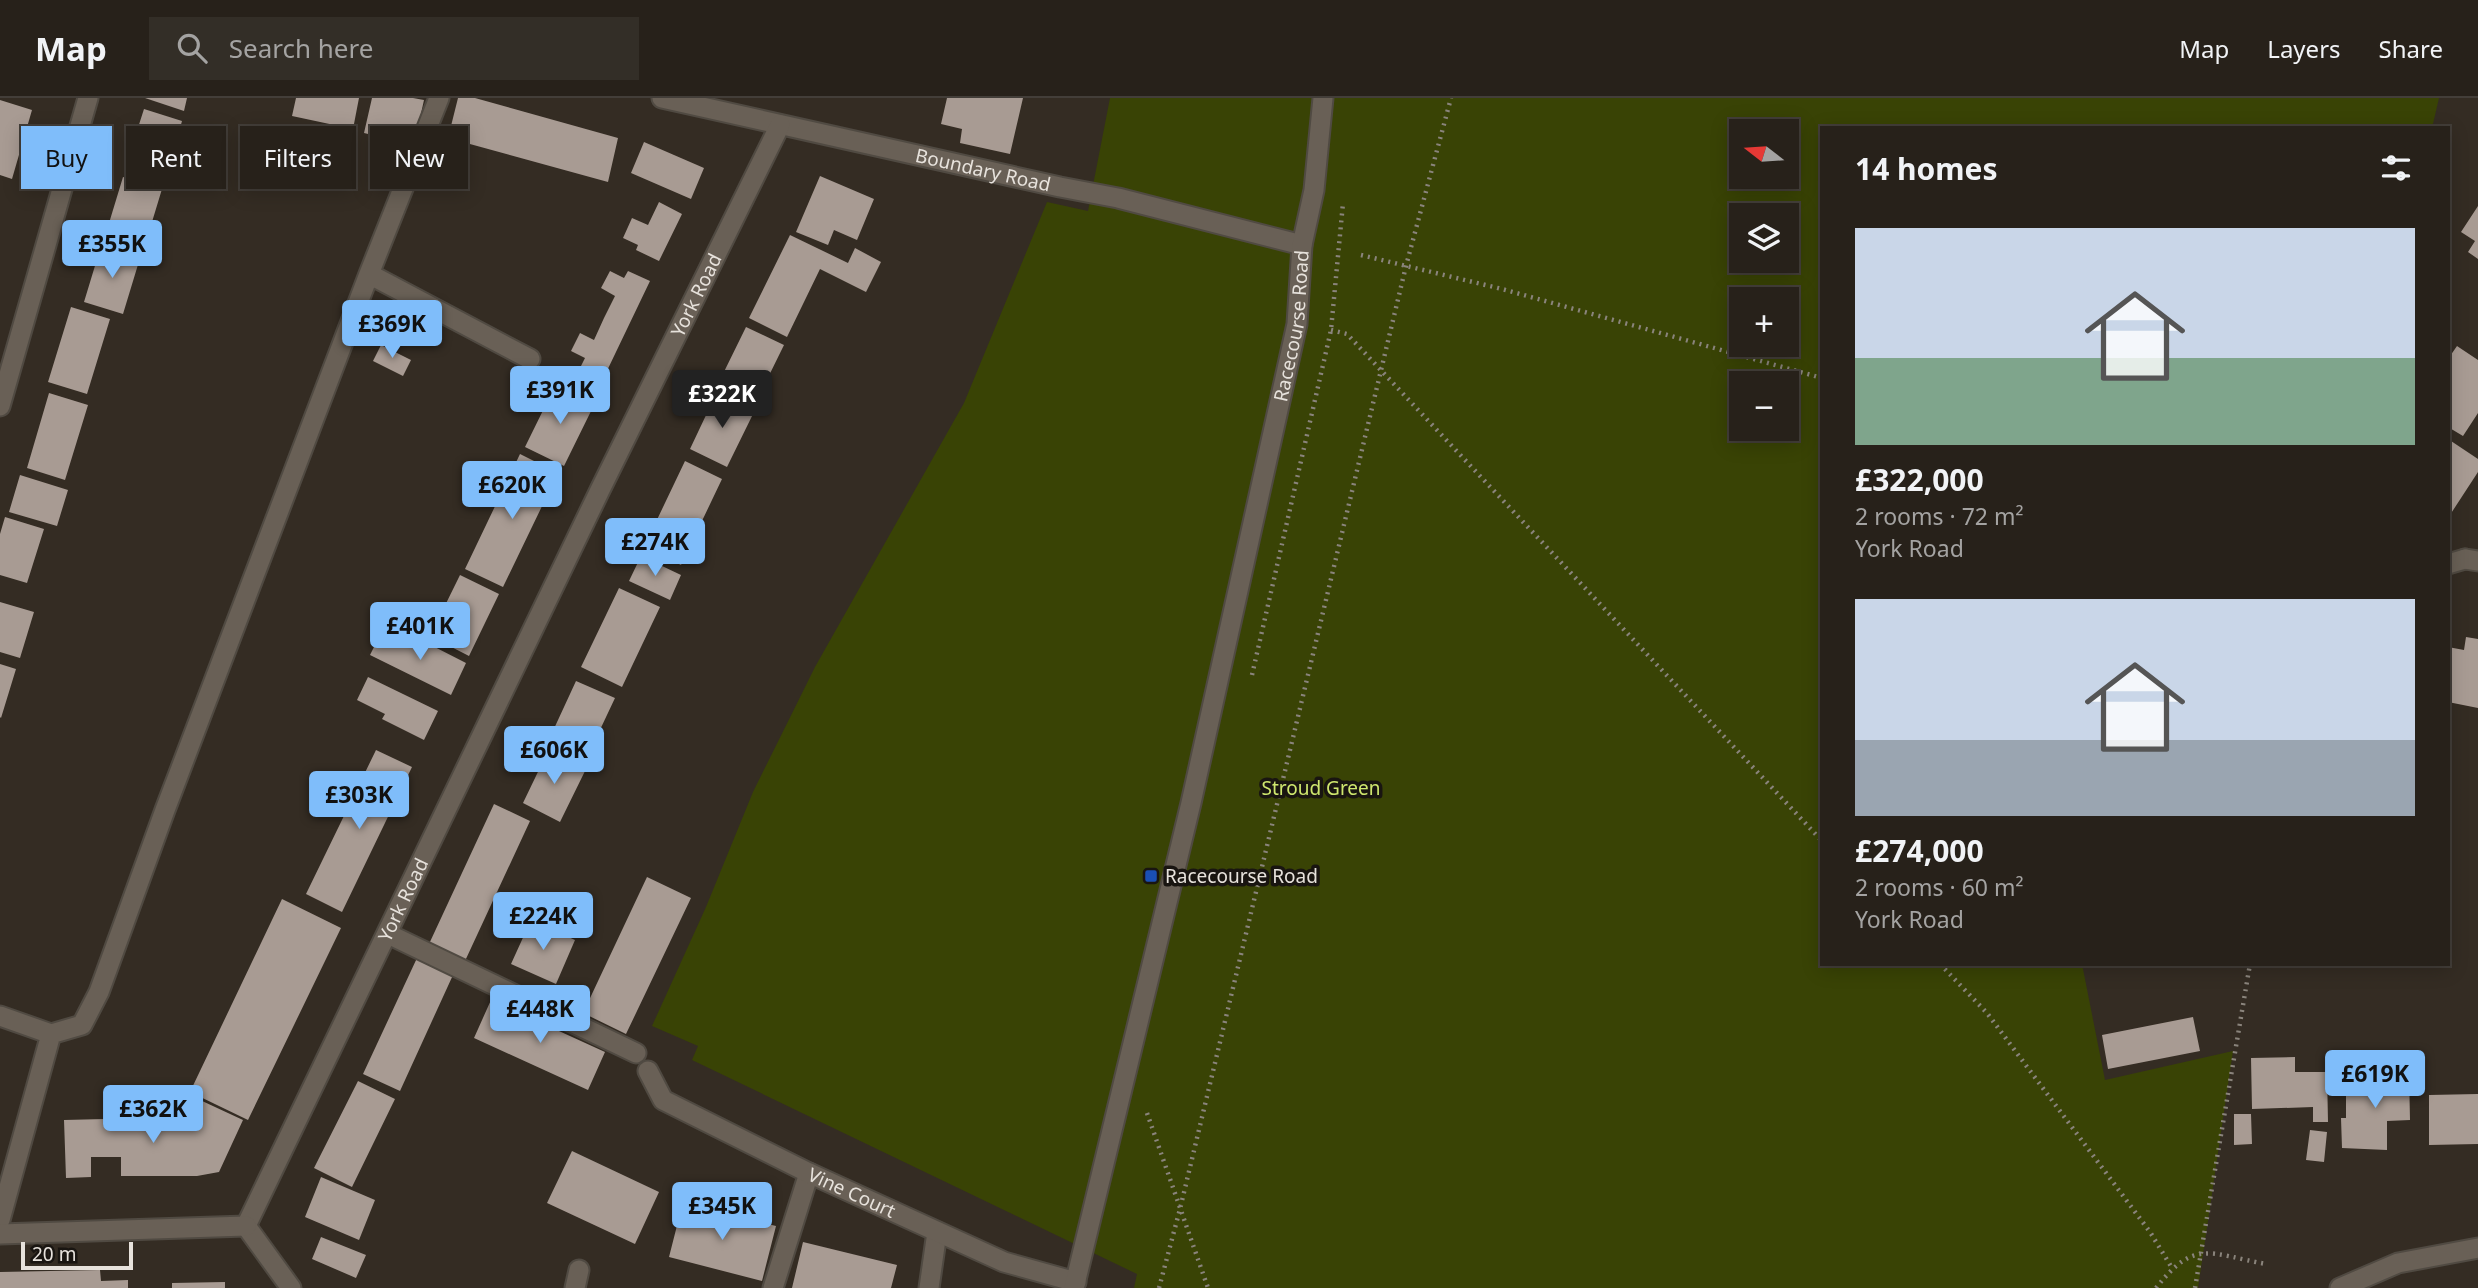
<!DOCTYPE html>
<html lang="en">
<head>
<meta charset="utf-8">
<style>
	body { margin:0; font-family:"Noto Sans",sans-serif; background:#332e27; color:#f1f3f6; height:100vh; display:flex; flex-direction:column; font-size:26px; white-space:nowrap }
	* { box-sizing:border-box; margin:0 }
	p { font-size:23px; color:#a4a3a2 }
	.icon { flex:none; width:38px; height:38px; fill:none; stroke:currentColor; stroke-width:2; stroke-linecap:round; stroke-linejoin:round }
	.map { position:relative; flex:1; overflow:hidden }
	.details { position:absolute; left:1820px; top:28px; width:630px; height:840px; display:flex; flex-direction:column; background:#27211a; border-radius:0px; box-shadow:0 4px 18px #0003,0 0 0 2px #433e39 }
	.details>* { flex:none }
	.hud { position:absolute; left:21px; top:28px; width:665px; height:63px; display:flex; gap:14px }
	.needle { width:46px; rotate:287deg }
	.controls { position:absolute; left:1729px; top:21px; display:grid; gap:14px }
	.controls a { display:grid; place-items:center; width:70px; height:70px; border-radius:0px; background:#27211a; box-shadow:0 4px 18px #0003,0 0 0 2px #433e39; font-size:35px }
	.scale { position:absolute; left:21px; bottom:18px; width:112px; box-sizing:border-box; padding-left:7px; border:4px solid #e7e2dc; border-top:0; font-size:19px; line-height:24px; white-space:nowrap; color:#e7e2dc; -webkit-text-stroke:5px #191511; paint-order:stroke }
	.price { position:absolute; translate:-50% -60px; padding:0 16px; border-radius:7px; background:#7fbdfa; color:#111; font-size:23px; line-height:46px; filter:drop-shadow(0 2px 4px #0008) }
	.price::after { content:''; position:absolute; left:50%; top:42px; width:21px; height:16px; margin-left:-10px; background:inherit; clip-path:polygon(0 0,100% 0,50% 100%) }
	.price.on { background:#222; color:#fff }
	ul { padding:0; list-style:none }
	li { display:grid; align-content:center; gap:14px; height:371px; padding:0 35px }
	li span { display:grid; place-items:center; height:217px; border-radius:0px; color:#555 }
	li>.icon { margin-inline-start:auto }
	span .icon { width:126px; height:126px; fill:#fffc; stroke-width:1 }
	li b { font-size:30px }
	h2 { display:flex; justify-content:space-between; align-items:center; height:84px; padding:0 35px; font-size:30px }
	.pill { padding:0 24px; border-radius:0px; background:#27211a; box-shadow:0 4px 18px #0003,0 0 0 2px #433e39; font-size:24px; line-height:63px }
	.pill.on { background:#7fbdfa; color:#111 }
	header { display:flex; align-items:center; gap:42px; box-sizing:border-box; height:98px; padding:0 35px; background:#27211a; border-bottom:2px solid #433e39 }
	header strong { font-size:33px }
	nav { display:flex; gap:38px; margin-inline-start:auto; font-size:24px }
	.search { width:490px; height:63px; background:#332e27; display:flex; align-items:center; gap:18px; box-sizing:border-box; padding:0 24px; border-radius:0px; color:#a4a3a2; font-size:26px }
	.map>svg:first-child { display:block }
</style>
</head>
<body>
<header>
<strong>Map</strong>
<div class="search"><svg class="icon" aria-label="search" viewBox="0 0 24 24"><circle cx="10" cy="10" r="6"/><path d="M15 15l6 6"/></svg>Search here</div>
<nav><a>Map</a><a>Layers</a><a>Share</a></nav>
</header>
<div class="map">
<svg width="2478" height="1190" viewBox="0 0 2478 1190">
	<rect width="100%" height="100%" fill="#342c23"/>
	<path fill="#394305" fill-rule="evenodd" d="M1110,0h1329l-7,30h-610v836h260l23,116 128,-29 -35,237h-1064l3,-14 -445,-214 6,-14 -46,-20 54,-119 47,-115 62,-125 149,-264 83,-201 41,9zM1741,33h46v46h-46zM1741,117h46v46h-46zM1741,201h46v46h-46zM1741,285h46v46h-46z"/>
	<path fill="#a89b93" d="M145,0h42l-3,13z
		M296,0h63l-6,31 -61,-13z
		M372,0h41l11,2 -10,45 -50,-12z
		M458,0h17l143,40 -10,44 -160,-44z
		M947,0h76l-13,56 -50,-11 2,-14 -21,-5z
		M0,2l32,10 -20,69 -12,-4z
		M144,11l38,12 -16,56 -40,-12z
		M644,44l60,26 -13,31 -60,-26z
		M820,78l54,23 -17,41 -23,-10 -6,15 -32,-13z
		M123,79l39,12 -17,56 -39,-12z
		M659,104l23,12 -23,47 -23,-11 2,-5 -15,-7 9,-20 16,7z
		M2478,108v53l-10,-7 7,-11 -14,-9z
		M790,137l58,28 7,-15 26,14 -15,30 -46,-23 -33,68 -38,-19z
		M101,148l39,12 -17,56 -39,-12z
		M610,173l14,7 4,-7 22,10 -46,96 -23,-11 4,-8 -14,-7 9,-18 14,7 10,-22 11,-22 -14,-8z
		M71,209l39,12 -23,75 -39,-12z
		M746,229l38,18 -27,55 -38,-18z
		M381,247l30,15 -8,16 -30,-15z
		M2457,248l21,14v53l-15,23 -15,-9v-68z
		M555,288l39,19 -30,61 -39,-19z
		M49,295l39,12 -23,75 -38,-12z
		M716,296l38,18 -27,55 -37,-18z
		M2448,341l30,20v13l-30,46z
		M520,356l38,19 -55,114 -38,-18z
		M685,363l37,18 -41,86 -37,-18z
		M20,377l48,15 -11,36 -48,-14z
		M5,419l39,12 -17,54 -27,-8v-41z
		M641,458l40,19 -11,25 -41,-19z
		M460,477l39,19 -30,62 -39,-20z
		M619,490l41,19 -38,80 -41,-20z
		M0,504l34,10 -14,46 -20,-6z
		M382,533l37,18 4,-8 43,22 -15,32 -81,-40z
		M2466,539l12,2v69l-30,-6v-55l16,3z
		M0,566l16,5 -15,49 -1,-1z
		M368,579l70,34 -14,29 -42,-21 3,-5 -28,-14z
		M576,583l39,17 -25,53 -38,-18z
		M376,652l36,17 -70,145 -36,-18z
		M548,653l38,18 -26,53 -37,-19z
		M494,706l36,17 -65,140 -36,-17z
		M647,779l44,21 -65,136 -43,-21z
		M282,801l59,29 -93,192 -58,-28z
		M531,822l44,20 -19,44 -45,-20z
		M417,860l36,17 -53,116 -37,-17z
		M491,902l114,52 -17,38 -114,-52z
		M2193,919l7,34 -92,18 -6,-34z
		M2295,959v15h32l1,50h-15v-15l-61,2 -1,-51z
		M2409,975l1,47 -23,1v29l-45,-2 -1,-30h5v-24l15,-1v-19z
		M358,983l37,18 -43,88 -38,-19z
		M2478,996v50l-49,1v-50z
		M200,1002l43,20 -24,52 -22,4h-76v-19h-30v20l-25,1 -2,-58 81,-2v13h34l11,-12z
		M2234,1016h17l1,30 -18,1z
		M2310,1032l17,2 -3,30 -18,-2z
		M572,1053l87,41 -24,52 -88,-41z
		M321,1079l54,23 -16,40 -54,-23z
		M683,1104l93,24 -14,55 -93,-24z
		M321,1139l45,18 -10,23 -44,-19z
		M803,1144l94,23 -6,23h-99z
		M100,1172l1,11 27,-1v8h-128v-16z
		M225,1184v6h-53v-5z"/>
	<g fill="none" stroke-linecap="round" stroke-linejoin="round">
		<g stroke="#504a42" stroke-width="23">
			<path id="service" d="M369,176l161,85
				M2448,466l17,-5
				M0,918l51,18 31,-9 17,-33 66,-182 204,-536 70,-176
				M0,1122l51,-186
				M575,1190l4,-18
				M773,1190l36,-115
				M929,1190l8,-56"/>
		</g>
		<g stroke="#504a42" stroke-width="23">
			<g id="minor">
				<path id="s1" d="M662,0l398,89 58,11 184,47"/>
				<path d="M0,308l88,-308"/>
				<path d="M2465,461l13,2"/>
				<path d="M388,836l248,119"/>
				<path id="s2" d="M648,973l15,29 146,73 195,89 72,20"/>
				<path id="s3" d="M246,1128l354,-736 180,-365"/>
				<path d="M246,1128l45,62"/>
				<path d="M0,1136l246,-8"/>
				<path id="s4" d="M1074,1190l117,-485 106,-479 5,-79 12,-55 9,-92"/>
				<path d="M2340,1190l58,-25 80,-15"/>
			</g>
		</g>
		<path stroke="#8a847c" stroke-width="4.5" stroke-dasharray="2 5" stroke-linecap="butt" d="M1361,157l141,34 320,89
			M1331,232l16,4 475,507
			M1252,577l79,-345 12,-127
			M1940,866l47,49 163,219 22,36
			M1147,1015l61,175
			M1159,1190l21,-79 226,-943 45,-168
			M2156,1190c39,-50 54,-34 110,-24
			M2195,1190l55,-324"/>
		<use href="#service" stroke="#696056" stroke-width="19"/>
		<use href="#minor" stroke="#696056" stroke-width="19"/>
	</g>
	<rect fill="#1a4fb4" stroke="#191511" stroke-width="2.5" x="1144" y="771" width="14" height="14" rx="3.5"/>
	<g text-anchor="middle" stroke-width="7" stroke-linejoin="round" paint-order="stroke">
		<g font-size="19" fill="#e7e2dc" stroke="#191511">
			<text dy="7" stroke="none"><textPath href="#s1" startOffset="329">Boundary Road</textPath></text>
			<text dy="7" stroke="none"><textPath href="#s3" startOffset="1034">York Road</textPath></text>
			<text dy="7" stroke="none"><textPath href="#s4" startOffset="987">Racecourse Road</textPath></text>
			<text dy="7" stroke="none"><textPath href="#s3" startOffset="362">York Road</textPath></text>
			<text dy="7" stroke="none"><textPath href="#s2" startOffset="243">Vine Court</textPath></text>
		</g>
		<g font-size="19" fill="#cfe76e" stroke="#191511">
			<text x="1321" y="697">Stroud Green</text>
		</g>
		<g font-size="19" fill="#e7e2dc" stroke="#191511" text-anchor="start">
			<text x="1165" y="785">Racecourse Road</text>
		</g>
	</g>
</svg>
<div class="controls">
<a><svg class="needle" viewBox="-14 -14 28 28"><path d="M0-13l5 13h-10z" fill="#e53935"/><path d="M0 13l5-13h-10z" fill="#a4a3a2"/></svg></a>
<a><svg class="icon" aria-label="layers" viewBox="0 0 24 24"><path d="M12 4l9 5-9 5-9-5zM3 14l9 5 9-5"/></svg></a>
<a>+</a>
<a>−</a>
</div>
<div class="scale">20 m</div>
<b class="price" style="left:112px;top:182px">£355K</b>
<b class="price" style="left:392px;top:262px">£369K</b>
<b class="price" style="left:560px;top:328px">£391K</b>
<b class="price on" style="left:722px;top:332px">£322K</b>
<b class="price" style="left:512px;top:423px">£620K</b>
<b class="price" style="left:655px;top:480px">£274K</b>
<b class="price" style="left:420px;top:564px">£401K</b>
<b class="price" style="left:554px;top:688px">£606K</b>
<b class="price" style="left:359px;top:733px">£303K</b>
<b class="price" style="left:543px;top:854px">£224K</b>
<b class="price" style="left:540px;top:947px">£448K</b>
<b class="price" style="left:2375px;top:1012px">£619K</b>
<b class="price" style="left:153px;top:1047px">£362K</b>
<b class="price" style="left:722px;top:1144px">£345K</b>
<div class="hud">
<a class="pill on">Buy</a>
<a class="pill">Rent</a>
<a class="pill">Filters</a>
<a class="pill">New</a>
</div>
<section class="details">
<h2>14 homes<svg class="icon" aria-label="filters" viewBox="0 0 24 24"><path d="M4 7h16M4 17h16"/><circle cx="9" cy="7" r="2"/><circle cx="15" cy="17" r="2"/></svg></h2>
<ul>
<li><span style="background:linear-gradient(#c9d6e8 60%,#7fa58c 0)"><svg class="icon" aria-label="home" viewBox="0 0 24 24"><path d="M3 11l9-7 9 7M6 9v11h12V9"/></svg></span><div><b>£322,000</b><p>2 rooms · 72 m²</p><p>York Road</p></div></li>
<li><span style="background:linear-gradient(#c9d6e8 65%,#9aa5b1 0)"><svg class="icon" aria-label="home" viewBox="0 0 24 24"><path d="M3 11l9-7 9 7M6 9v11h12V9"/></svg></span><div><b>£274,000</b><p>2 rooms · 60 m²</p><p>York Road</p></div></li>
</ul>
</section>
</div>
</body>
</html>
